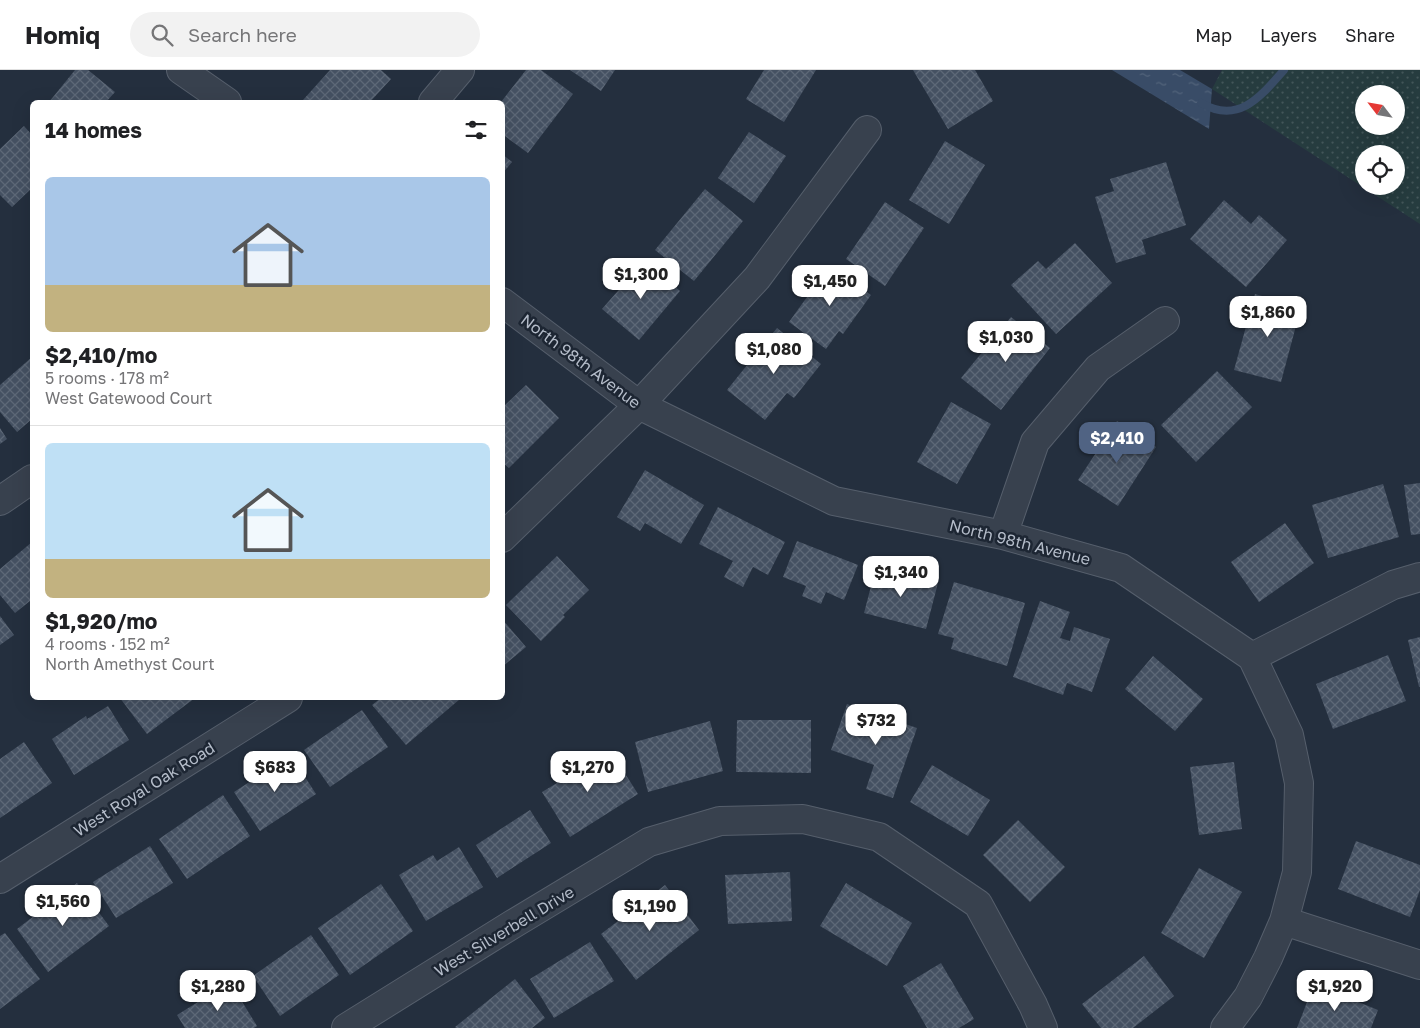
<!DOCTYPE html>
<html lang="en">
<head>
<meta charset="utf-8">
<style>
	body { margin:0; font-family:"Golos Text",sans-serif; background:#f2f2f2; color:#202124; height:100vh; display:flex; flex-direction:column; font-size:19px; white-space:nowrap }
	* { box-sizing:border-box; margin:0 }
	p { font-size:16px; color:#757577 }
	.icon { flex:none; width:28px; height:28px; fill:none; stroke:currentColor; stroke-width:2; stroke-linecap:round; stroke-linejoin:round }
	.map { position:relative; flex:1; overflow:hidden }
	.side { position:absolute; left:30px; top:30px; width:475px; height:600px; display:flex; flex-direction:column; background:#fff; border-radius:8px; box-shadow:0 5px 20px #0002 }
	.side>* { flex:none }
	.needle { width:32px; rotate:301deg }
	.controls { position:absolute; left:1355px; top:15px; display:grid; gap:10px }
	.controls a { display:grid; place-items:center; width:50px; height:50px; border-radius:50%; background:#fff; box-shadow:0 5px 20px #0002; font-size:25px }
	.price { position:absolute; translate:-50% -42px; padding:0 11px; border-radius:10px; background:#fff; color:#222; font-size:16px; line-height:32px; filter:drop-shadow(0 1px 2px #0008) }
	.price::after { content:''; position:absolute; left:50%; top:30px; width:15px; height:11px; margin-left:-8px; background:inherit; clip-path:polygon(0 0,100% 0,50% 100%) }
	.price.active { background:#506383; color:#fff }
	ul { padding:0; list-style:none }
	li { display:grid; align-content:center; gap:10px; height:265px; padding:0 15px }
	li+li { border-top:1px solid #e0e0e0 }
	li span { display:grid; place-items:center; height:155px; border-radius:8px; color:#555 }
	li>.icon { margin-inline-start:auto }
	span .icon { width:90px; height:90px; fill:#fffc; stroke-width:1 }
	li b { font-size:21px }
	h2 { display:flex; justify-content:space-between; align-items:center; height:60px; padding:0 15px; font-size:21px }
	header { display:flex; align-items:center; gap:30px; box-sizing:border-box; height:70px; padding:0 25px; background:#fff; border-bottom:1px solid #e0e0e0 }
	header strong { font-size:24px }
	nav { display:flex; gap:28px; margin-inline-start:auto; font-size:18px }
	.search { width:350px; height:45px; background:#f2f2f2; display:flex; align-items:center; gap:12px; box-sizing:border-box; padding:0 18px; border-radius:28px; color:#757577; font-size:19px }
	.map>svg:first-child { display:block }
</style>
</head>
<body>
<header>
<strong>Homiq</strong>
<div class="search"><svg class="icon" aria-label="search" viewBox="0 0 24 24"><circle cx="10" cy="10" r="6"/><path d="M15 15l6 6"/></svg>Search here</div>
<nav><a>Map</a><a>Layers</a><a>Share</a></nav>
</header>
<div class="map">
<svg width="1420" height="958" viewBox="0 0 1420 958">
	<defs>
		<pattern id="grass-dots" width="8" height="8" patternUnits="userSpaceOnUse" patternTransform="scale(1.25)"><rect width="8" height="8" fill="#263c3f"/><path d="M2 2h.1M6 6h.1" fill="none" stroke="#435659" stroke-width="1.8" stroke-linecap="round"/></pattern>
		<pattern id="water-ripples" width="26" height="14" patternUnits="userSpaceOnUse" patternTransform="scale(1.25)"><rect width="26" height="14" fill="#394c67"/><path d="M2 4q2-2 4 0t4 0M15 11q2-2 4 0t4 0" fill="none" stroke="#53647b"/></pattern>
		<pattern id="building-cross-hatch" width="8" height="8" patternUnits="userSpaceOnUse" patternTransform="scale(1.25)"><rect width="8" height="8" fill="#455162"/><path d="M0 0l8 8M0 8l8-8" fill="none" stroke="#5d6877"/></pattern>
	</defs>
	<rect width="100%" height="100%" fill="#242f3e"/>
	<path fill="url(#grass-dots)" fill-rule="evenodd" d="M1222,0h198v154l-208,-135zM1364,24h32v32h-32zM1364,84h32v32h-32z"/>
	<path fill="url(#water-ripples)" d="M1112,0h68l32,19 -3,40z"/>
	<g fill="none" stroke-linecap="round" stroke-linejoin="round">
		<path stroke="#394c67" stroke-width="8" d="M1201,33c38,22 60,-7 83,-33"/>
	</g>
	<path fill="url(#building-cross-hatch)" d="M75,0h13l27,22 -9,10h-57z
		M330,0h51l10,9 -21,23h-64l-3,-2z
		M526,0h15l32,24 -45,59 -26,-19v-32h-1z
		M570,0h45l-14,21z
		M764,0h52l-32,52 -38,-23z
		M913,0h62l18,31 -45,28z
		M24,56l8,9v53l-20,19 -12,-12v-46z
		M749,62l37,24 -32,47 -36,-25z
		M945,71l40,24 -36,59 -40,-24z
		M502,84l10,8 -10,12z
		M1166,92l20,63 -44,15 4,14 -30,9 -21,-66 19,-6 -4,-12z
		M705,119l38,32 -49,60 -39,-31z
		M1224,130l27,24 8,-9 28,25 -41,47 -56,-48z
		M885,132l39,26 -39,58 -39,-27z
		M1075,173l37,40 -56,51 -45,-49 27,-24 8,8z
		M645,190l35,31 -41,49 -37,-31z
		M830,195l41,30 -28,39 -4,-3 -13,18 -37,-27z
		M1255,224l46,13 -20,75 -47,-12z
		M1011,247l39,31 -49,62 -40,-32z
		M777,258l44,36 -27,34 -7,-5 -22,27 -38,-30z
		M32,287v62l-15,13 -17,-20v-27z
		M1217,301l35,36 -56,55 -35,-37z
		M526,315l33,33 -50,50 -7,-6v-54z
		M951,332l40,22 -34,60 -40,-22z
		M1117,351l39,26 -38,59 -40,-26z
		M0,358l7,11 -7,5z
		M645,400l59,35 -23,39 -36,-21 -5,8 -23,-14z
		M1420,413v51l-9,1 -7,-50z
		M1383,414l16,53 -71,21 -16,-53z
		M718,437l67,35 -17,33 -15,-8 -10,20 -19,-10 9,-16 -34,-17z
		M1285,453l29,40 -55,39 -28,-40z
		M797,471l61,24 -14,35 -18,-8 -5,12 -19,-8 4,-10 -23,-9z
		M32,472v62l-2,-3 -15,12 -15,-18v-26z
		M557,486l32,34 -26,25 2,2 -24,24 -35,-36z
		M876,497l62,16 -12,46 -62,-16z
		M954,512l71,21 -18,63 -56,-17 3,-11 -16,-4z
		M1040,531l30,11 -10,26 10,3 4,-14 36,12 -18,53 -25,-9 -4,12 -50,-18z
		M0,546l14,19 -14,10z
		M502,549l24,28 -24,20z
		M1420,567v50h-1l-11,-47z
		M1388,585l18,46 -73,28 -17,-45z
		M1153,586l50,43 -28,32 -50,-42z
		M120,628h75l-48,36z
		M381,628h78l1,1 -54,46 -34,-40z
		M847,634l70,24 -24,70 -27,-9 8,-24 -43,-15z
		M108,636l21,34 -55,35 -22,-36 34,-23 1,3z
		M362,640l26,37 -58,40 -26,-37z
		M737,650h74v53l-75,-1z
		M710,651l13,50 -75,21 -13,-50z
		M24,672l28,41 -52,35v-59z
		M612,683l26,41 -68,43 -28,-45 15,-9 -5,-8 28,-17 7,10z
		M291,685l25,39 -56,37 -26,-39z
		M1234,692l8,67 -43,6 -9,-68z
		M932,695l58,35 -22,36 -58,-34z
		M223,725l27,41 -63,43 -28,-40z
		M530,740l21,33 -54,35 -21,-33z
		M1018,750l47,47 -35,35 -47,-47z
		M1356,771l64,24v25l-10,27 -72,-28z
		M150,776l23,37 -57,35 -23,-36z
		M459,777l24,40 -57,34 -27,-46 34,-20 4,6z
		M1199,798l43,24 -38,66 -43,-25z
		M790,802l2,49 -64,3 -3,-49z
		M77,813l32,43 -61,46 -31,-43z
		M846,813l66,40 -25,43 -67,-40z
		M381,814l32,47 -63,44 -32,-47z
		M665,815l34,45 -63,50 -35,-46z
		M5,863l35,46 -40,30v-73z
		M311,865l28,40 -59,41 -27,-40z
		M590,872l24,39 -60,37 -24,-39z
		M1144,886l30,40 -41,32h-32l-19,-24z
		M941,893l33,56 -15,9h-32l-24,-42z
		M515,909l30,39 -13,10h-76l-1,-1z
		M230,912l27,44 -3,2h-69l-8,-13z
		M1314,914l64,26 -7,18h-74z"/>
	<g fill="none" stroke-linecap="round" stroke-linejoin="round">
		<g stroke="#565f6c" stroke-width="30">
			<path id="minor" d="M181,0l46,32
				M433,32l27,-32
				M502,232l137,103 195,96 169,34 118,33 131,89 37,78 10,48 -2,89 -13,49 -16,37 -20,39 -23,31
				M0,431l32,-22
				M1003,465l32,-93 63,-74 67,-47
				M502,468l137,-133 118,-127 110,-148
				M1252,587l141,-72 27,-8
				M0,809l288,-181
				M1284,851l136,44
				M346,958l167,-104 136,-82 71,-21 83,-2 76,18 99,67 55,101 10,23"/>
		</g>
		<use href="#minor" stroke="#38414e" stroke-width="28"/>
	</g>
	<g text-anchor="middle" stroke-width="5" stroke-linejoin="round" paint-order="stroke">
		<g font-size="16" fill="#b4bcc9" stroke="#1d2633">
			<text transform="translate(581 291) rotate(37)" y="6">North 98th Avenue</text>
			<text transform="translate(1020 472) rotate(14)" y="6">North 98th Avenue</text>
			<text transform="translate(144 719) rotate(-32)" y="6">West Royal Oak Road</text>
			<text transform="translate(504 861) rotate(-31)" y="6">West Silverbell Drive</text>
		</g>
	</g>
</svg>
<div class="controls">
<a><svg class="needle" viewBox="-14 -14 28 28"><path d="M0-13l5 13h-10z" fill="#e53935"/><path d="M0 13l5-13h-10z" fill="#757577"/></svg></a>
<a><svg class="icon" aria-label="locate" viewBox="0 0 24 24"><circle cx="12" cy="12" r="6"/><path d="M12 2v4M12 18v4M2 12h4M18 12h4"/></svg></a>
</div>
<b class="price" style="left:641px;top:230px">$1,300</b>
<b class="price" style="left:830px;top:237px">$1,450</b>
<b class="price" style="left:1268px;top:268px">$1,860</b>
<b class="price" style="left:1006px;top:293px">$1,030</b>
<b class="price" style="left:774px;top:305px">$1,080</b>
<b class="price active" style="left:1117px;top:394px">$2,410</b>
<b class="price" style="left:901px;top:528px">$1,340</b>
<b class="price" style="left:876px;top:676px">$732</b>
<b class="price" style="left:275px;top:723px">$683</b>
<b class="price" style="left:588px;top:723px">$1,270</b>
<b class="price" style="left:63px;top:857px">$1,560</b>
<b class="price" style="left:650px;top:862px">$1,190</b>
<b class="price" style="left:218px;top:942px">$1,280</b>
<b class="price" style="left:1335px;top:942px">$1,920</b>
<section class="side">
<h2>14 homes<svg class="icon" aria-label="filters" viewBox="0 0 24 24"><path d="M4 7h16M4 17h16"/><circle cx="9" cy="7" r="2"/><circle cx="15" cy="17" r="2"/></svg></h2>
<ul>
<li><span style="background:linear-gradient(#a9c7e8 70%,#c2b280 0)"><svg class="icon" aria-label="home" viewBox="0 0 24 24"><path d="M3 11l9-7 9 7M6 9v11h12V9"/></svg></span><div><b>$2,410/mo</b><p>5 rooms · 178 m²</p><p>West Gatewood Court</p></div></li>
<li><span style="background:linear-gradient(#bfe0f5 75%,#c2b280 0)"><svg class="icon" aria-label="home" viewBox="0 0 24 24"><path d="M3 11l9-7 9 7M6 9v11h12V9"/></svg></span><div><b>$1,920/mo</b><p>4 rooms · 152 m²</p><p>North Amethyst Court</p></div></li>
</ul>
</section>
</div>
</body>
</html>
